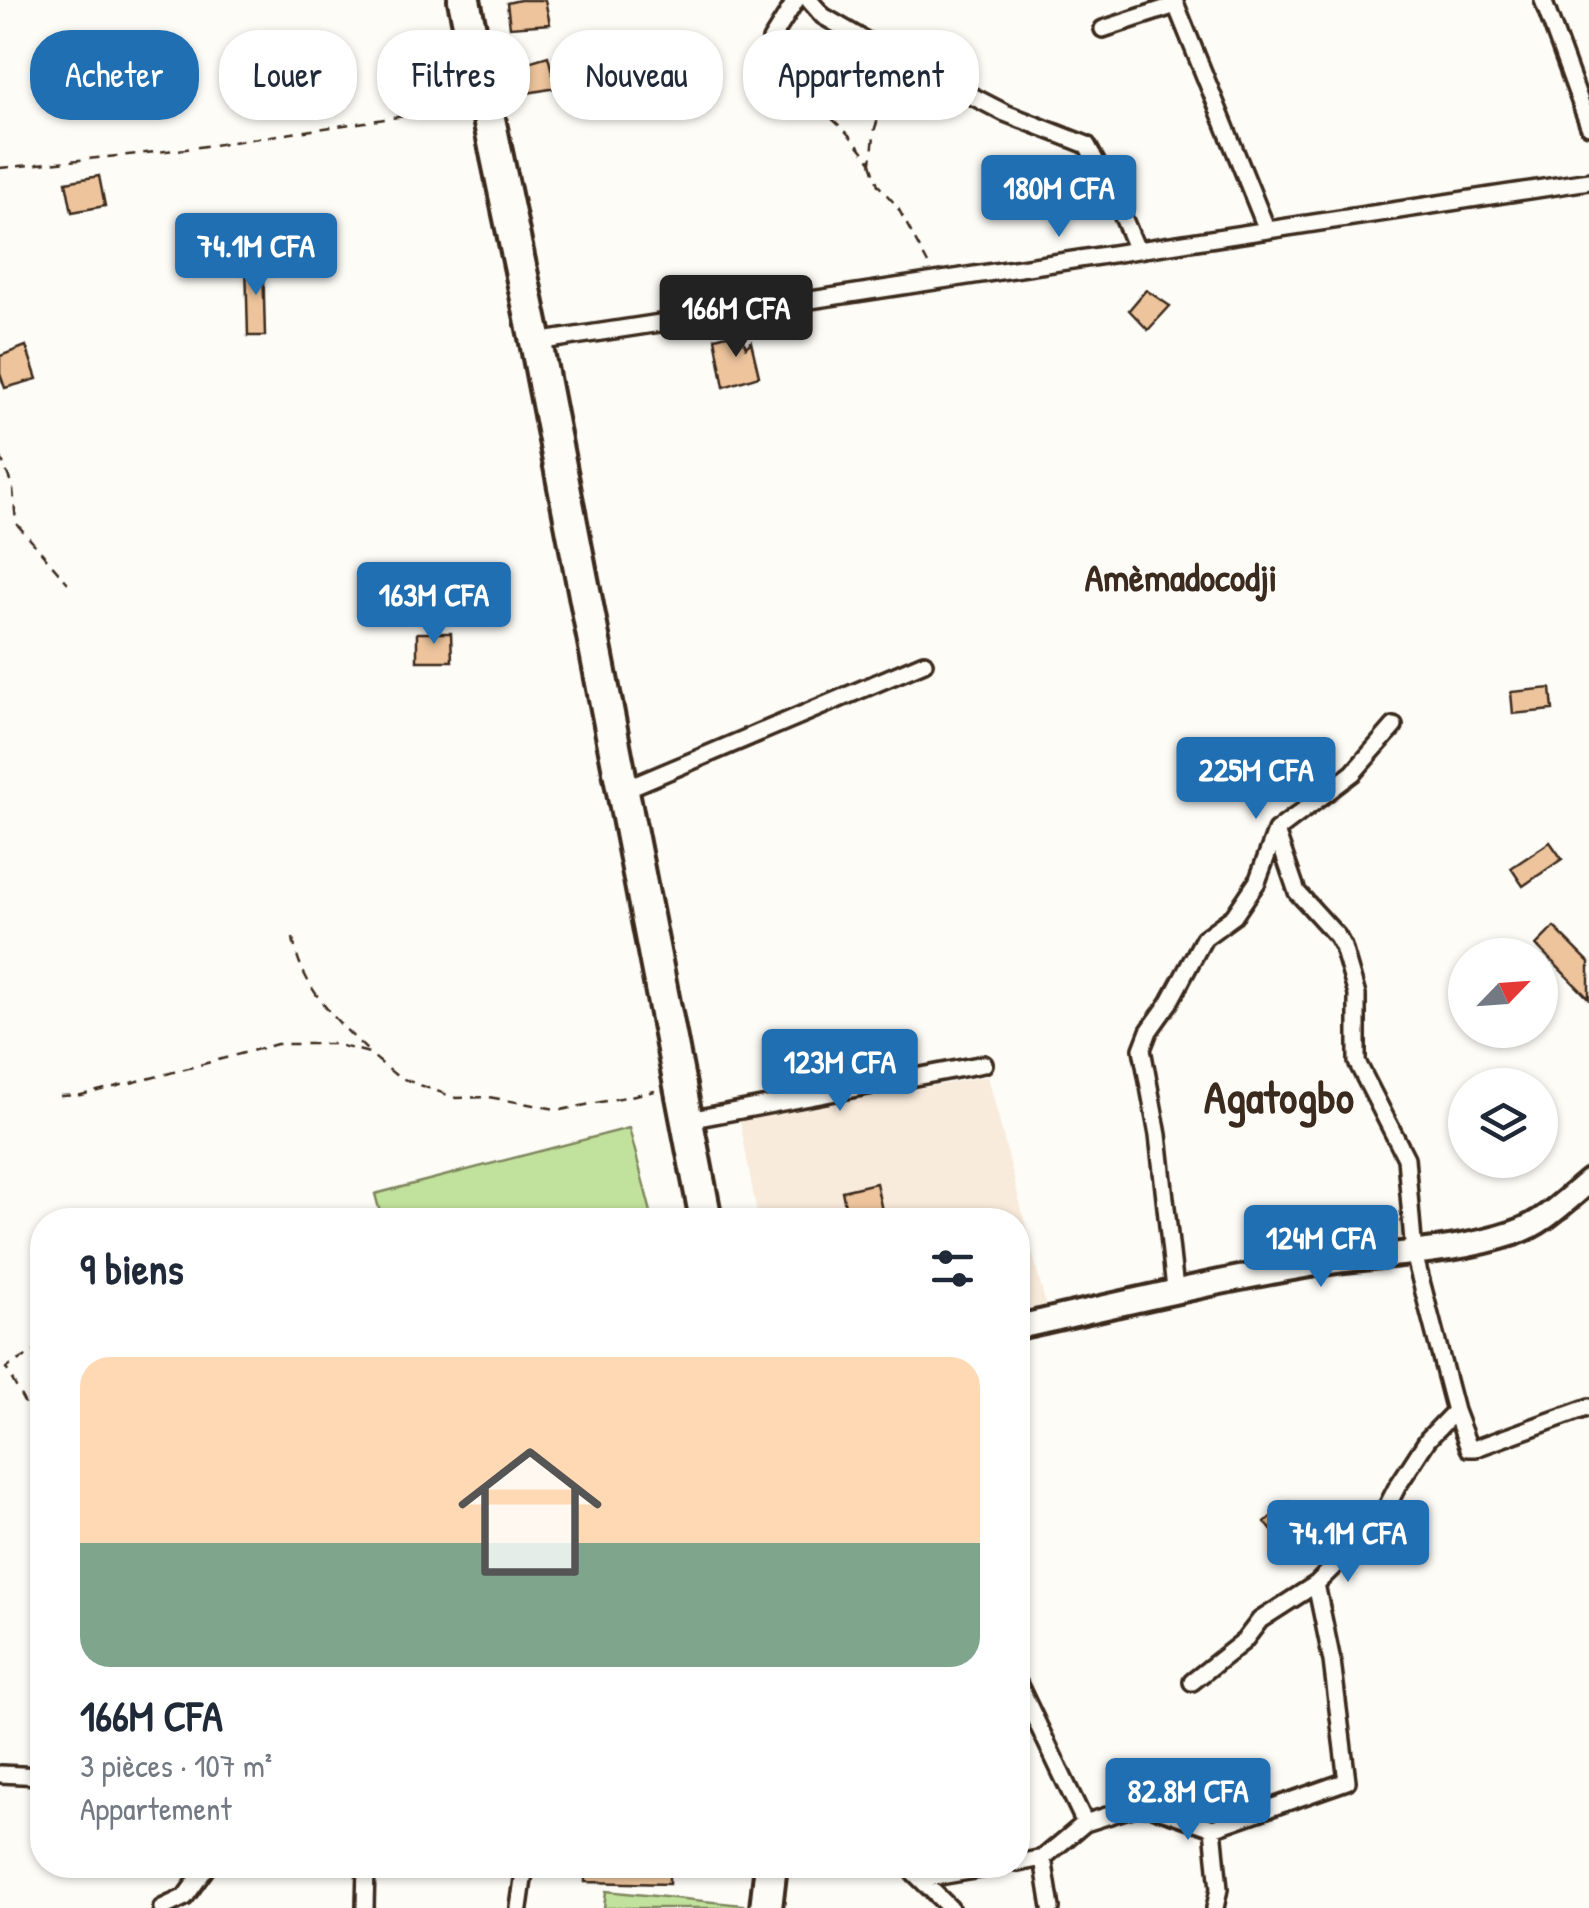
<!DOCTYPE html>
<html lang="fr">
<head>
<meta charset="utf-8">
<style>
	body { margin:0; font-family:"Patrick Hand",sans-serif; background:#f6f6f7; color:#1f2937; height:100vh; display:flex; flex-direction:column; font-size:38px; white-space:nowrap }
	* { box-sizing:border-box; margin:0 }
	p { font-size:32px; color:#747a83 }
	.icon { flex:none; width:55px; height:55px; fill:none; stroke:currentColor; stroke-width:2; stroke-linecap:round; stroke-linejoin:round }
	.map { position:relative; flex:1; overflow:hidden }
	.details { position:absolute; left:30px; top:1208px; width:1000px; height:670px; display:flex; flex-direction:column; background:#fff; border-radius:40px; box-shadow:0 2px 8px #0004 }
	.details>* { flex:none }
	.banner { position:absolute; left:30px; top:30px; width:1000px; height:90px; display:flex; gap:20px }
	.needle { width:65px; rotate:65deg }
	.buttons { position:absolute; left:1448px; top:938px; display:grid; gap:20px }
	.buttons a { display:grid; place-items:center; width:110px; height:110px; border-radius:50%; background:#fff; box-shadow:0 2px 8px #0004; font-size:50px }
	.price { position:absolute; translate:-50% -85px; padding:0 22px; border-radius:10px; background:#1f6fb2; color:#fff; font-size:32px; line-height:65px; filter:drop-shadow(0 2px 5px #0008) }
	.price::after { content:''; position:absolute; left:50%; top:60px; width:30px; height:22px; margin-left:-15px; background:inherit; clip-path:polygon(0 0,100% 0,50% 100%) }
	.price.selected { background:#222; color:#fff }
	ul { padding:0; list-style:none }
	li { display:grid; align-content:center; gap:20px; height:530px; padding:0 50px }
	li+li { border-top:2px solid #e0e1e3 }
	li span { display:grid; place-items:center; height:310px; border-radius:30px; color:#555 }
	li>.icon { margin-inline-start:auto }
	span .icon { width:180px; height:180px; fill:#fffc; stroke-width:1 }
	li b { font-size:42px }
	h2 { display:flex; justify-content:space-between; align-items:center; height:120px; padding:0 50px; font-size:42px }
	.tag { padding:0 35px; border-radius:40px; background:#fff; box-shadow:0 2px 8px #0004; font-size:35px; line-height:90px }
	.tag.selected { background:#1f6fb2; color:#fff }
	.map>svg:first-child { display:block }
</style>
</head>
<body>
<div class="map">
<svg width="1589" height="1908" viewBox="0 0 1589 1908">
	<rect width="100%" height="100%" fill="#fdfcf7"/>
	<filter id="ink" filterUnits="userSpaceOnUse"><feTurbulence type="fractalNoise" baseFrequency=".01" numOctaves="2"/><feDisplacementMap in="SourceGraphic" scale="20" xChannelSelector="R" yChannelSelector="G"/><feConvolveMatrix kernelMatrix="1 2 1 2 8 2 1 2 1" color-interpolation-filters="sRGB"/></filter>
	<g filter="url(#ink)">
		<path fill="#f8ebdc" d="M988,1076l59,234 -29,7v-97h-260l-18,-99z"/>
		<path fill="#c1e29c" stroke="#7e865d" stroke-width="2.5" d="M629,1128l24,92h-271l-7,-26z
			M606,1891l137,14 -1,3h-138z"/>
		<path fill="#edc49c" stroke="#3b2a1e" stroke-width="2.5" d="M520,0h25l5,24 -40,3 -3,-24z
			M548,56l8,32 -29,5 -6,-29z
			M99,176l6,30 -33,6 -6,-30z
			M263,260l2,76h-17l-2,-75z
			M1146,290l24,16 -22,24 -19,-20z
			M731,334l4,6 7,-3 4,10 5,-5 8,34 -35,11 -9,-49z
			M26,346l11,33 -32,9 -5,-14v-18z
			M445,575l4,29 -39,6 -5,-30z
			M417,633h34l1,28h-35z
			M1551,688l2,22 -40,4 -2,-22z
			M1550,842l12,17 -39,27 -12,-18z
			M1554,927l35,35v37l-53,-54z
			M876,1183l8,37h-36l-6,-29z
			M1289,1502l19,29 -24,15 -19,-24z
			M585,1865h84v19l-84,-2z"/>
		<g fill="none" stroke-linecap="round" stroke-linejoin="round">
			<g stroke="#3b2a1e" stroke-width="22">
				<path id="street" d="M809,0l14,16 50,29 132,68 82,32 28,53 22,52
					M1543,0l46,126
					M1103,29l73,-24 91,225
					M771,40l25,-40
					M536,342l1053,-161
					M621,791l303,-128
					M1276,831l77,-58 41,-47
					M688,1120l296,-56
					M1175,1289l-17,-154 -16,-86 7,-18 20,-28 35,-65 30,-22 23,-34 19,-51 21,61 40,44 6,11 14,48v67l49,96 8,96 41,157 14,37h7l113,-41
					M1192,1682l52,-41 16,-21 56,-36
					M1018,1683l67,140
					M0,1774l42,2
					M1213,1828l6,61 -4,19
					M1043,1858l8,50
					M1018,1863l25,-5 42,-35 53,-17 14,1 61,21 134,-47 -15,-120 -16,-77 63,-62 18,-35 31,-48 27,-28
					M906,1865l44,43
					M922,1879l82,-14
					M162,1908l23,-11 23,-32
					M365,1908l1,-43
					M519,1908l6,-43"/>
			</g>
			<g stroke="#3b2a1e" stroke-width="30">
				<path id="secondary" d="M1018,1327c97,-22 193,-45 292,-62 67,-12 138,-10 204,-32 29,-9 52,-33 75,-52"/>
			</g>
			<g stroke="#3b2a1e" stroke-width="38">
				<path id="highway" d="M464,0l72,342 170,878
					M766,1908l5,-43"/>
			</g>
			<path stroke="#3b2a1e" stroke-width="2.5" stroke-dasharray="10 8" stroke-linecap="butt" d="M771,57l9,24c35,21 68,48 91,81l4,-34 6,-17 -5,-44
				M871,163l7,22 19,21 31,58
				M0,168l186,-19 278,-42
				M0,455l13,33 3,35 52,60
				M293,938c8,48 40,80 75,113
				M60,1096l21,-1 78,-19 118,-32h57l35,9 29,24 58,21 33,-1 72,13 94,-19
				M42,1347l-36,21 19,36 17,12"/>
			<use href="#street" stroke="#fdfcf7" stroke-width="15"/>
			<use href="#secondary" stroke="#fdfcf7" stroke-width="22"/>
			<use href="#highway" stroke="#fdfcf7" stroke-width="30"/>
		</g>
	</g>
	<g text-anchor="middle" stroke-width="9" stroke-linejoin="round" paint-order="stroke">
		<g font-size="38" font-weight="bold" fill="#3b2a1e" stroke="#fdfcf7">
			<text x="1181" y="591">Amèmadocodji</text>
		</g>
		<g font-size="45" font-weight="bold" fill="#3b2a1e" stroke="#fdfcf7">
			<text x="1279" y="1113">Agatogbo</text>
		</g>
	</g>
</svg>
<div class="buttons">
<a><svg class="needle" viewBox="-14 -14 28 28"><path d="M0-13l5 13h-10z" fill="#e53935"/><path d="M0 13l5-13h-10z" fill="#747a83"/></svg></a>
<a><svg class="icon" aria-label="layers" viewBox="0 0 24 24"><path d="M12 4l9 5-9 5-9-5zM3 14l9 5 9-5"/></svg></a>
</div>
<b class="price" style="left:1059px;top:240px">180M CFA</b>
<b class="price" style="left:256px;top:298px">74.1M CFA</b>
<b class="price selected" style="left:736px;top:360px">166M CFA</b>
<b class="price" style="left:434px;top:647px">163M CFA</b>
<b class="price" style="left:1256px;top:822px">225M CFA</b>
<b class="price" style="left:840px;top:1114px">123M CFA</b>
<b class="price" style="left:1321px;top:1290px">124M CFA</b>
<b class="price" style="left:1348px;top:1585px">74.1M CFA</b>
<b class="price" style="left:1188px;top:1843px">82.8M CFA</b>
<div class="banner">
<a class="tag selected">Acheter</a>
<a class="tag">Louer</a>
<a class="tag">Filtres</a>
<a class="tag">Nouveau</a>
<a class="tag">Appartement</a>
</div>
<section class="details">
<h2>9 biens<svg class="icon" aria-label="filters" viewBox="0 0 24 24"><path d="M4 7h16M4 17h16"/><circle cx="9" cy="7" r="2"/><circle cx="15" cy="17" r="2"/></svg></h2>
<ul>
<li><span style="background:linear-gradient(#ffd9b3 60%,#7fa58c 0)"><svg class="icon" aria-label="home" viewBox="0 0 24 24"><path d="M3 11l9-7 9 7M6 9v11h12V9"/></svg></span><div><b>166M CFA</b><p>3 pièces · 107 m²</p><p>Appartement</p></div></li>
</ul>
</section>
</div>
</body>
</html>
